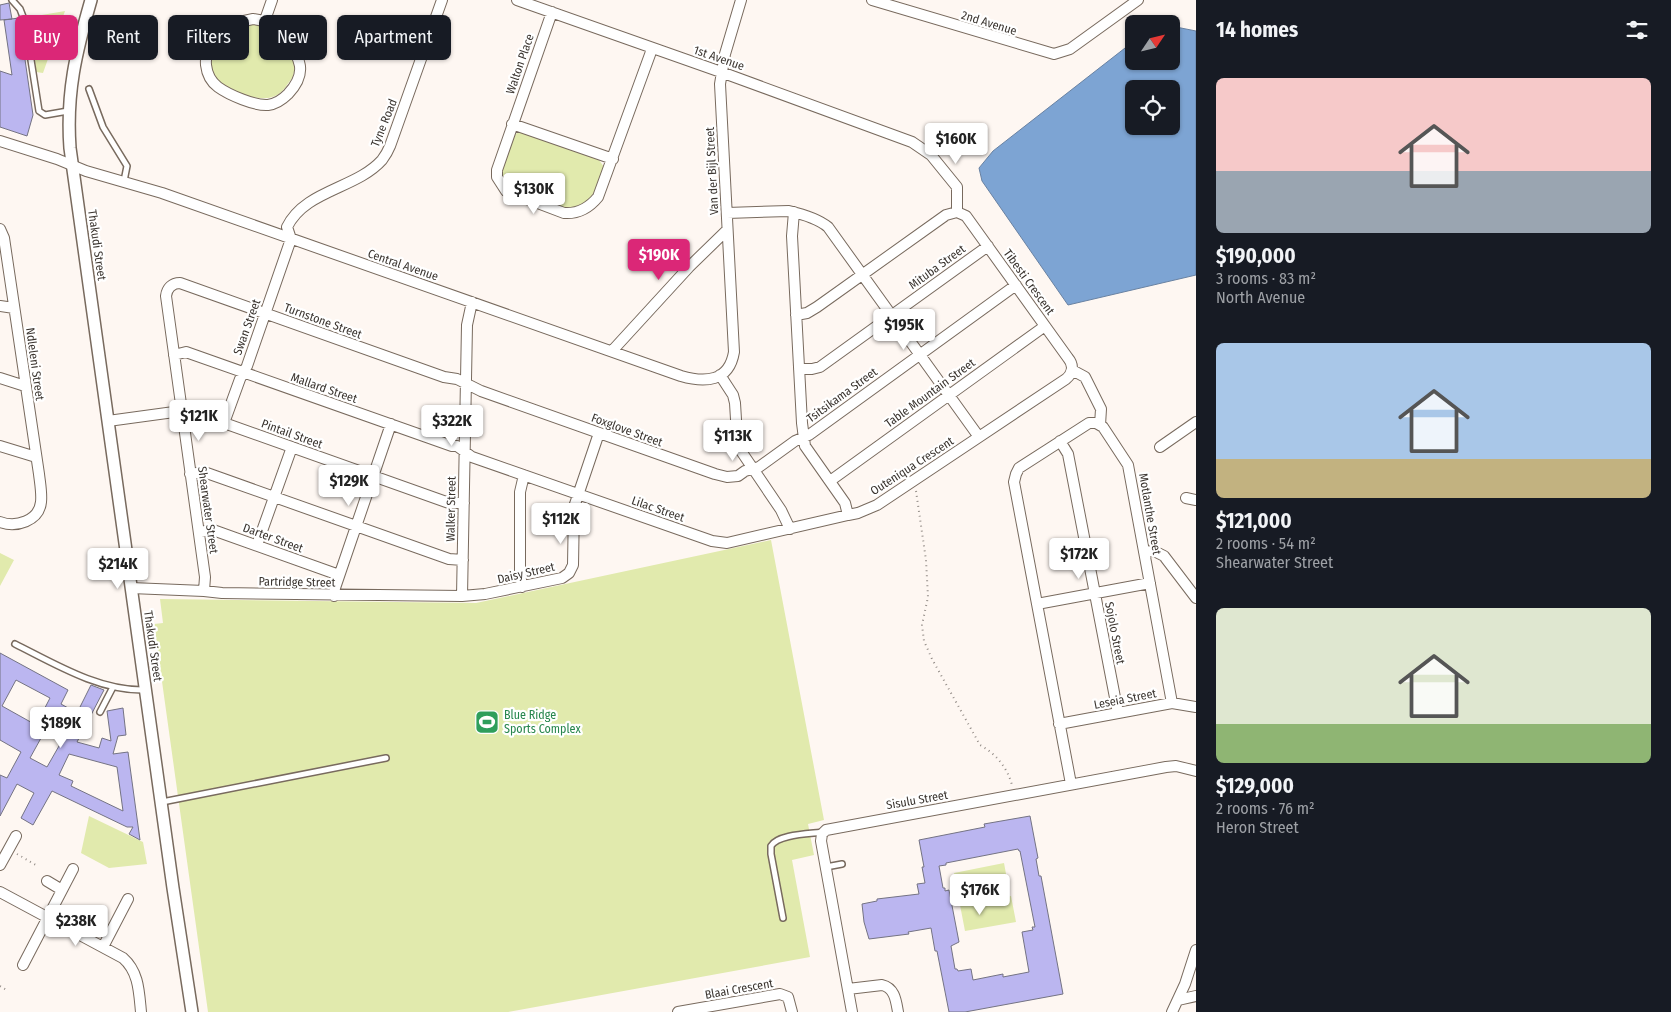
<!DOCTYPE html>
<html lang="en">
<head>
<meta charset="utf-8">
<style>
	body { margin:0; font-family:"Fira Sans Condensed",sans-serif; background:#20242c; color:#f1f3f6; height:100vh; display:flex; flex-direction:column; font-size:19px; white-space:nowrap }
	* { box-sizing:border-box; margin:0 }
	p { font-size:16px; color:#9ea1a6 }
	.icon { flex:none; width:28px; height:28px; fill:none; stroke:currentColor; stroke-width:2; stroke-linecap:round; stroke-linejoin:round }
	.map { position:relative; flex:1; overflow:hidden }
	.drawer { display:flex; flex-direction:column; background:#171b24; width:475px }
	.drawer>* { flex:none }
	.banner { position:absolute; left:15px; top:15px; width:475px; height:45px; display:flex; gap:10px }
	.needle { width:32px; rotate:55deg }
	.buttons { position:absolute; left:1125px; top:15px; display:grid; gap:10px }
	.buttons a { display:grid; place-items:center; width:55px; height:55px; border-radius:8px; background:#171b24; box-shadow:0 1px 4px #0004; font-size:25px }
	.price { position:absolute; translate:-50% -42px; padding:0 11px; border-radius:5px; background:#fff; color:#222; font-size:16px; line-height:32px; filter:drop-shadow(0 1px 2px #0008) }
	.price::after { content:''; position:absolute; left:50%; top:30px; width:15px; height:11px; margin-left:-8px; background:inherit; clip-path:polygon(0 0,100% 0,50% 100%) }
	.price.current { background:#db2777; color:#fff }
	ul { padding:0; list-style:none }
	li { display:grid; align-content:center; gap:10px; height:265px; padding:0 20px }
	li span { display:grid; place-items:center; height:155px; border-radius:8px; color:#555 }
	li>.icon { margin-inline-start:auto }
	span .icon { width:90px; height:90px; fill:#fffc; stroke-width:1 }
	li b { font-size:21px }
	h2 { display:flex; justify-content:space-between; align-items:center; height:60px; padding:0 20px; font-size:21px }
	.pill { padding:0 18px; border-radius:8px; background:#171b24; box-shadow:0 1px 4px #0004; font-size:18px; line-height:45px }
	.pill.current { background:#db2777; color:#fff }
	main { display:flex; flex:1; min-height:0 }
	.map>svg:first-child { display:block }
</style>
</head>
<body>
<main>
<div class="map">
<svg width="1196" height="1012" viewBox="0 0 1196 1012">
	<rect width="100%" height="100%" fill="#fef7f2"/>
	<path fill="#e1eaad" d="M65,11l-22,62 -7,-1 -2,-24 2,-32z
		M258,22c16,9 42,33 35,54 -1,3 -4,6 -6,9 -4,6 -8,10 -15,12 -14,5 -51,-7 -59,-20 -4,-7 -3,-15 -1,-22 0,-4 1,-9 2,-12 6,-11 32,-18 44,-21z
		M517,133h5l77,27 5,7c-8,22 -12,42 -40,41 -11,-4 -22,-8 -33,-12 -21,-8 -35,-13 -25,-39 2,-8 4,-18 11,-24z
		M771,540l53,280 -16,4 6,31 -22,5 18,97 -302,55h-300l-54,-388 9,-1 -3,-24 316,4z
		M0,553l14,7 -14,26z
		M89,816l54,26 4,22 -38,4 -28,-15z
		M1004,863l5,27 -50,9 -5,-26z
		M1011,896l5,26 -51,9 -5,-26z"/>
	<path fill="#7da4d3" stroke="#6982a2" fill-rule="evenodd" d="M1171,26l25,5v244l-128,30 -86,-124 -3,-13 14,-17 141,-110v20h37zM1134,89h37v37h-37z"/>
	<path fill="#bbb6f0" stroke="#747383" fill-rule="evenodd" d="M9,3l3,16 -12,1v-15z
		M19,18l14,97 -6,21 -27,-9v-56l12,4 -8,-55z
		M0,653l68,37 -7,14 16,9 14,-28 13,5 -27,52 22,6 3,-10 9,3 -4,-30 16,-3 3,27 -8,1 -5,18 15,-2 12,88 -11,-6 4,-7h-6l-75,-36 -19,34 -12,-7 13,-25 -17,-9 -17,32v-41l7,3 14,-26 -21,-12zM16,680l34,18 -14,27 -34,-19zM46,729l17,10 -16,28 -17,-9zM69,754l48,13 6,44 -52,-25 2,-5 -14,-6z
		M1030,816l8,42 -2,1 3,17h2l22,118 -98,18h-16l-12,-61h-2l-4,-23 -23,4 1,2 -40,5 -5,-17 -2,-18 15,-3v-2l42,-5 -2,-10 8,-1 -3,-16h2l-5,-27 66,-13 -1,-3zM1018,849l1,2h1l15,76h-3l1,3 -11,2 7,40 -26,5v-3l-30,6 -2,-11 -13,2 -1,-2h-2l-4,-23 8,-4 -10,-52 -4,1v-3h-2l-4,-22 7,-1v-2z"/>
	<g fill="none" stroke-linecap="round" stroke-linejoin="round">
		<g stroke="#786a5e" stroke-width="8">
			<path id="service" d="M12,0l8,9 5,13 14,89 6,4 23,-4
				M89,89l14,38 24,39 -3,15
				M15,644c40,20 84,47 130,46
				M100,712l13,-25
				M162,802l224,-44
				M826,867l16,-3
				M783,918l-12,-64v-8c7,-12 39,-12 53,-14"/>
		</g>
		<g stroke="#786a5e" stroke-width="12">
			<path id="minor" d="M517,0l204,72 191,70 19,13 26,32v25
				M872,0l182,54 16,-5 68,-49
				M552,12l-55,158v7l9,14 58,22c14,1 25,-5 34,-16l54,-148
				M253,19c15,2 22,7 31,18 17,21 24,36 4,57 -5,5 -12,10 -20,11 -13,1 -39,-10 -50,-18 -8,-6 -11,-13 -12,-22 -2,-28 23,-42 47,-46z
				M265,20l7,-20
				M512,124l101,35
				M0,141l57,18 29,12 76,22 519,183c24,7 48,6 53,-24l-14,-268 5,-30 16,-54
				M727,213l62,-2c13,3 28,7 39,16l151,210 -102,68 -19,8 -10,2 -3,-12 -40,-57 -3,-23 -10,-187 2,-24
				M0,229l4,9 35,236c1,9 3,19 2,28 -2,19 -25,26 -41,20
				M0,306l14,2
				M796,315l11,-2 10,-6 129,-92 11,-3 9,4 102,142c6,7 5,15 -2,21l-87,58
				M612,351l77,-84 38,-37
				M174,355l12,-3 266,94h5l15,11 240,84 15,2 121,-28
				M799,369h13l8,-2 168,-121
				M1072,370l13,7 16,32 -1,16
				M720,375l13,20 2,8 2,33 4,15 40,59 9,19
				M0,378l25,8
				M108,421l66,-9 15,2 7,-1 253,90h15
				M224,423l16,-44 7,-13 44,-127 -4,-12c18,-37 69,-38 95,-67 3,-4 6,-9 8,-14l52,-146
				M1060,441l8,13 50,259
				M0,446l36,11
				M1160,447l36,-25
				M190,474l14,-2 245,87 14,1
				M830,481l215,-155
				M1186,498l10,2
				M199,532l14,-2 126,45
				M257,545l35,-98
				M1144,552l10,-1 10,5 32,42
				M522,587l-2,-14v-81l4,-17
				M131,588l73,3 18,2 240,3 23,-2 77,-16 7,-5 4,-8 1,-58 25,-74
				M204,591l1,-14 -39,-281c1,-8 6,-13 14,-13l264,94 13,2 24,12 234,83 12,3 11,-1 7,-5 14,-4 36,-26 14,-6 207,-150
				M334,596l1,-8 56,-164
				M462,596l5,-271 5,-23
				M1037,604l113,-21
				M1059,724l113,-21 24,4
				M1071,784l-57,-302 2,-8 3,-6 70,-45h7l7,4 25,38 44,238
				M0,865l16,-29
				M47,881l15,9
				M0,892l123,66c16,14 16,34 18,54
				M103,947l25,-48
				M23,965l50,-96
				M848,989l34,-4c13,3 14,16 16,27
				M1178,1000l18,-4
				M678,1012l102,-18 8,3 4,15
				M852,1012l-31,-171 1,-7 4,-4 340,-63 10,-1 20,5
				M1172,1012l13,-28 11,-34"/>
		</g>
		<g stroke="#786a5e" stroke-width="14">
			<path id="tertiary" d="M91,0c-15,52 -25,93 -21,148l103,740 19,124"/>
		</g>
		<path stroke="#948d88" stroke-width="2" stroke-dasharray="1 4" stroke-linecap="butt" d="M916,491l10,69 2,37 -6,28 2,16 8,18 48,86c16,9 27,22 32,40
			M17,854l19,11
			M0,986l8,5"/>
		<use href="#service" stroke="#fff" stroke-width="5"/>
		<use href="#minor" stroke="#fff" stroke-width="10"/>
		<use href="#tertiary" stroke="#fff" stroke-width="11"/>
	</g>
	<defs>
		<g id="stadium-square" transform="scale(1.25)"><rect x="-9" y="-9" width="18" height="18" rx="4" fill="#2e9e5b" stroke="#fff"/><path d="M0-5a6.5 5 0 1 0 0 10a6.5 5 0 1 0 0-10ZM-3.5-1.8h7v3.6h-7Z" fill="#fff"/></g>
	</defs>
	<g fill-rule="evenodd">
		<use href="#stadium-square" x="487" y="722"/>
	</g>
	<g text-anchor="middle" stroke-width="4.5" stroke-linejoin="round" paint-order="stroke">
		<g font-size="12" fill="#3a342f" stroke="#fff">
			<text transform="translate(989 23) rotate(17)" y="4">2nd Avenue</text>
			<text transform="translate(719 58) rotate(19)" y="4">1st Avenue</text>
			<text transform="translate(520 64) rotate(-71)" y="4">Walton Place</text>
			<text transform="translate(384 123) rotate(-68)" y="4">Tyne Road</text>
			<text transform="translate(712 171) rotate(-93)" y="4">Van der Bijl Street</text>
			<text transform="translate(97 245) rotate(82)" y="4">Thakudi Street</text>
			<text transform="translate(403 265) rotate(19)" y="4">Central Avenue</text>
			<text transform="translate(937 267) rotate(-36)" y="4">Mituba Street</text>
			<text transform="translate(1029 282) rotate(54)" y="4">Tibesti Crescent</text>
			<text transform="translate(323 321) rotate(20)" y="4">Turnstone Street</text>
			<text transform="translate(247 327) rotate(-70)" y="4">Swan Street</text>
			<text transform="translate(35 364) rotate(82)" y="4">Ndleleni Street</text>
			<text transform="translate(324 388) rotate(19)" y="4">Mallard Street</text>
			<text transform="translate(930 393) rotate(-36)" y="4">Table Mountain Street</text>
			<text transform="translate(842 395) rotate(-36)" y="4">Tsitsikama Street</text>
			<text transform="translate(627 430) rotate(20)" y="4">Foxglove Street</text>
			<text transform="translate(292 434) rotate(20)" y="4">Pintail Street</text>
			<text transform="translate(912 466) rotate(-33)" y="4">Outeniqua Crescent</text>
			<text transform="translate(451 509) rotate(-89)" y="4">Walker Street</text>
			<text transform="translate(658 509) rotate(19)" y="4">Lilac Street</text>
			<text transform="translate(208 510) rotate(82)" y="4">Shearwater Street</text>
			<text transform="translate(1150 514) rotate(80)" y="4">Motlanthe Street</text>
			<text transform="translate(273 538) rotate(20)" y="4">Darter Street</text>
			<text transform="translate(526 573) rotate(-13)" y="4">Daisy Street</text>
			<text transform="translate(297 582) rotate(1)" y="4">Partridge Street</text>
			<text transform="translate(1115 633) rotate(79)" y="4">Sojolo Street</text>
			<text transform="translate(153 646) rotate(82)" y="4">Thakudi Street</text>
			<text transform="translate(1125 699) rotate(-11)" y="4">Leseia Street</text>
			<text transform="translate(917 800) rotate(-10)" y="4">Sisulu Street</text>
			<text transform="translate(739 989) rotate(-10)" y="4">Blaai Crescent</text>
		</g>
		<g font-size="12" fill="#27864d" stroke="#fff" text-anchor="start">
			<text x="504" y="719">Blue Ridge<tspan x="504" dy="14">Sports Complex</tspan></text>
		</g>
	</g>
</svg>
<div class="buttons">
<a><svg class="needle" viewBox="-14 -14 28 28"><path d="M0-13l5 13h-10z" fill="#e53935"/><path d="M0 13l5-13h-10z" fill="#9ea1a6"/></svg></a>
<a><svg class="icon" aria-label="locate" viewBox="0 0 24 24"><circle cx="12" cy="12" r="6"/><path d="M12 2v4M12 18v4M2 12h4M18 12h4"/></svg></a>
</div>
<b class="price" style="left:956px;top:165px">$160K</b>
<b class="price" style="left:534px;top:215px">$130K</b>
<b class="price current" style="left:659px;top:281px">$190K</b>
<b class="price" style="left:904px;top:351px">$195K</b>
<b class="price" style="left:199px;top:442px">$121K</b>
<b class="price" style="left:452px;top:447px">$322K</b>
<b class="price" style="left:733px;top:462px">$113K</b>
<b class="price" style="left:349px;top:507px">$129K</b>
<b class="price" style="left:561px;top:545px">$112K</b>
<b class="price" style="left:1079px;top:580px">$172K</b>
<b class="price" style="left:118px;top:590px">$214K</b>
<b class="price" style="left:61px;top:749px">$189K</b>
<b class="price" style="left:980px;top:916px">$176K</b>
<b class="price" style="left:76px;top:947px">$238K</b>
<div class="banner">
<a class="pill current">Buy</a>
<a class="pill">Rent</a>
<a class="pill">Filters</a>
<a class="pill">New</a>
<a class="pill">Apartment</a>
</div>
</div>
<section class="drawer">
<h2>14 homes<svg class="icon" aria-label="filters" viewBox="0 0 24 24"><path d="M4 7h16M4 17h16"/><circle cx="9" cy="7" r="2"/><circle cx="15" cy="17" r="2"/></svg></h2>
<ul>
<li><span style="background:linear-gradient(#f6c9c9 60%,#9aa5b1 0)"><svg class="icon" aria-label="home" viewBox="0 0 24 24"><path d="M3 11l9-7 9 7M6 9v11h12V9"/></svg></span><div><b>$190,000</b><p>3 rooms · 83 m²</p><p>North Avenue</p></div></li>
<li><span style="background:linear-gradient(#a9c7e8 75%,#c2b280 0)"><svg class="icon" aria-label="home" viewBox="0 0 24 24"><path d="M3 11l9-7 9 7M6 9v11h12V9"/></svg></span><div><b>$121,000</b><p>2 rooms · 54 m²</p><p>Shearwater Street</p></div></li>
<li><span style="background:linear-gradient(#dfe7d0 75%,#8fb573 0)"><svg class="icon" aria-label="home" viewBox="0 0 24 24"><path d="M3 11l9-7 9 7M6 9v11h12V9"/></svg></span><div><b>$129,000</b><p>2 rooms · 76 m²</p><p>Heron Street</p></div></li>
</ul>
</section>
</main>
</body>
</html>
